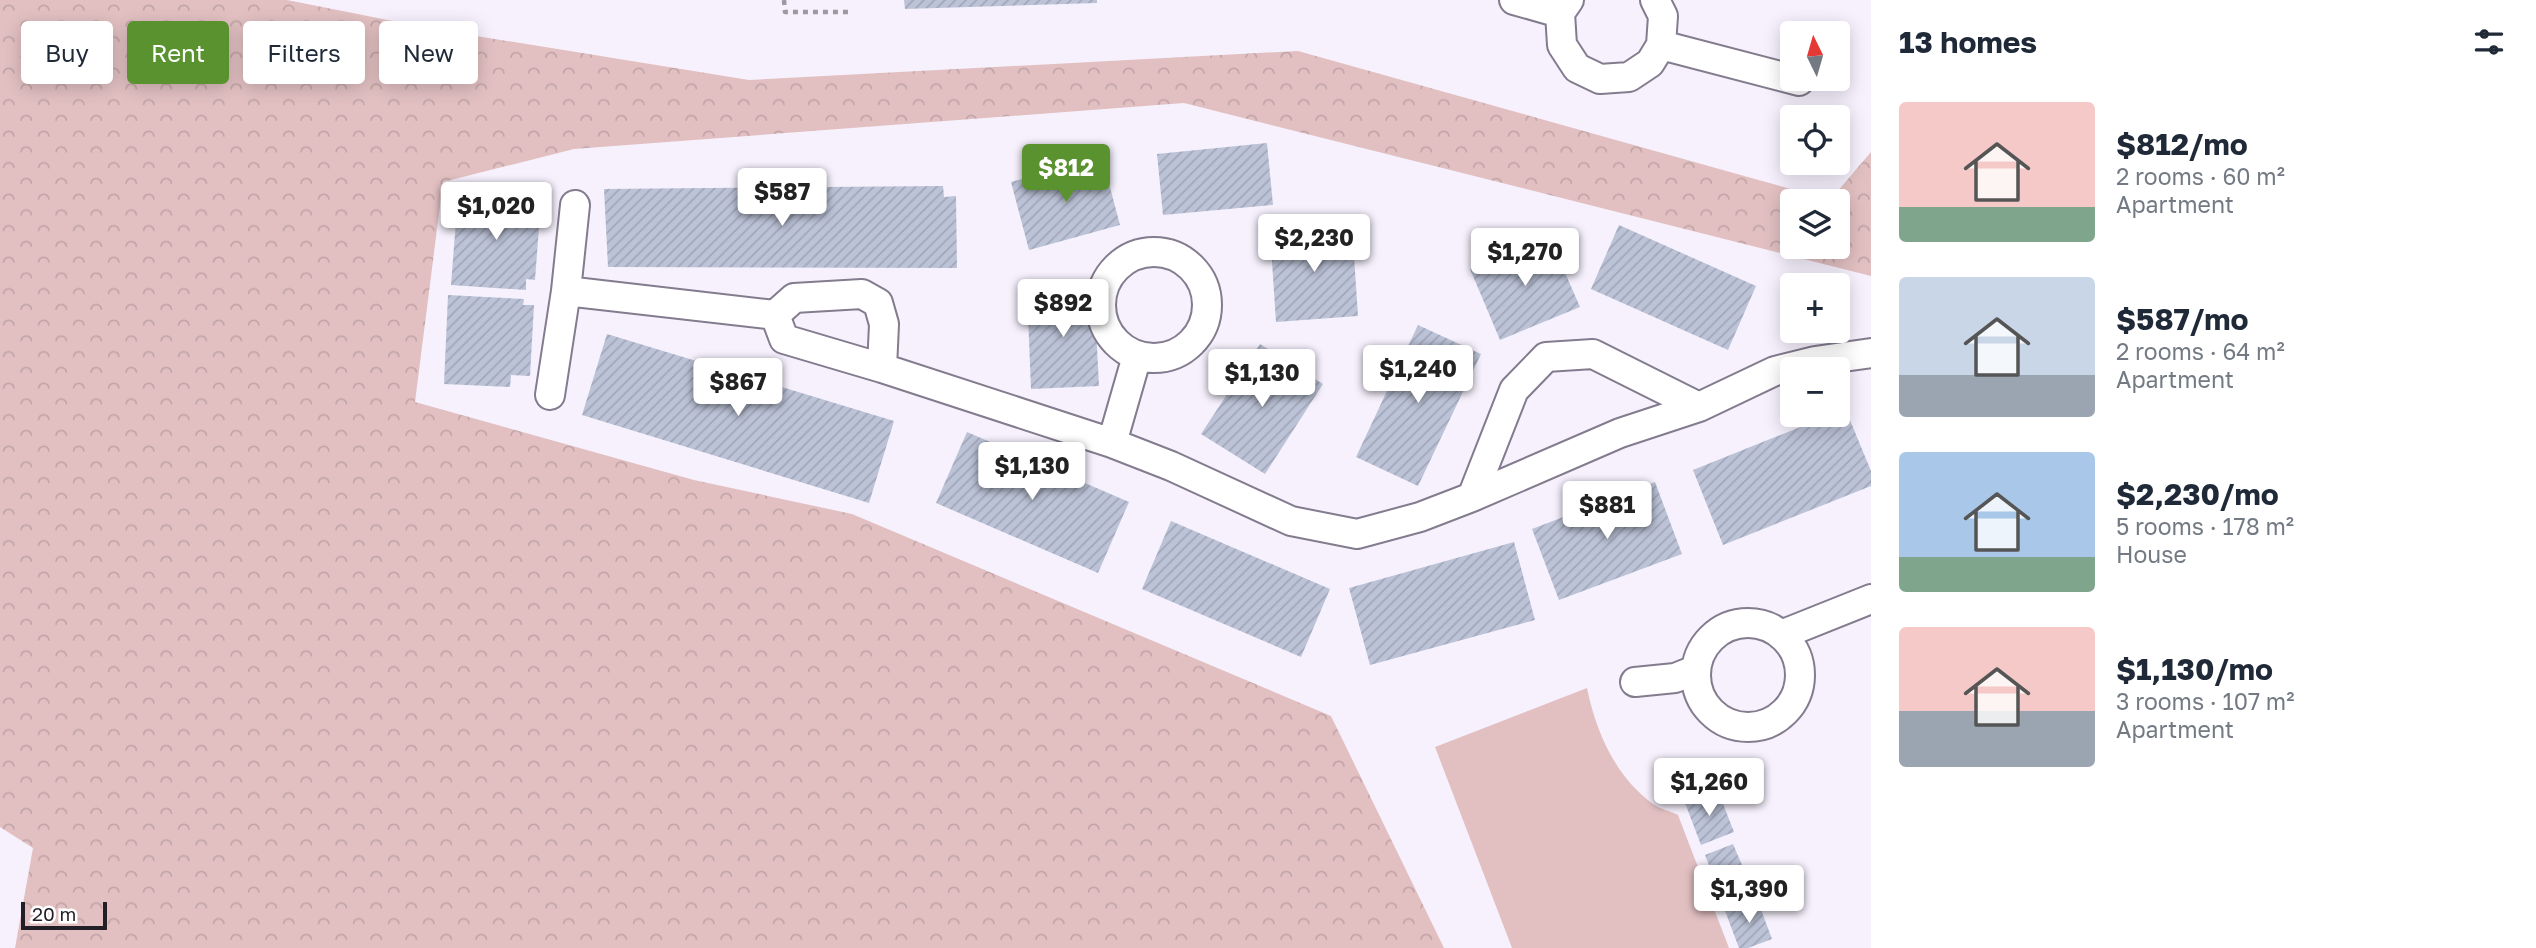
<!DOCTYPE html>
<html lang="en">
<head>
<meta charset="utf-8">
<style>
	body { margin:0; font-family:"Golos Text",sans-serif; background:#f6f6f7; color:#1f2937; height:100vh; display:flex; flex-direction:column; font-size:26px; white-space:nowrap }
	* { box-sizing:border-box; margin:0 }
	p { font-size:23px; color:#747a83 }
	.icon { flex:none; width:38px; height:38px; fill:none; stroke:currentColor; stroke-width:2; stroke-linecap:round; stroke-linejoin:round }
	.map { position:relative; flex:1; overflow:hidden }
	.drawer { display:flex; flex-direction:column; background:#fff; width:665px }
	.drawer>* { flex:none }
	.guide { position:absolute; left:21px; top:21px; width:665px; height:63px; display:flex; gap:14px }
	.needle { width:46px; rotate:355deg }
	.buttons { position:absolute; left:1780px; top:21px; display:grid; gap:14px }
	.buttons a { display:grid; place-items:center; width:70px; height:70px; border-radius:7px; background:#fff; box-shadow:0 4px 18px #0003; font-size:35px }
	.scale { position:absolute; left:21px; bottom:18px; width:86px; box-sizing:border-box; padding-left:7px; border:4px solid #221f27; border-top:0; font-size:19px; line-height:24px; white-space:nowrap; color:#221f27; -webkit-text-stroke:5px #fff; paint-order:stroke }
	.price { position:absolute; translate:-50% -60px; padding:0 16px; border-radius:7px; background:#fff; color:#222; font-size:23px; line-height:46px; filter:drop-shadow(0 2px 4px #0008) }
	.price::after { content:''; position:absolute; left:50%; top:42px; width:21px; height:16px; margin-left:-10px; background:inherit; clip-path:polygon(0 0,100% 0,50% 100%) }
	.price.selected { background:#59922f; color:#fff }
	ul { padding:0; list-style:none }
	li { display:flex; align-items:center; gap:21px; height:175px; padding:0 28px }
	li span { display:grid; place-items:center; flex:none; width:196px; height:140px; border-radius:7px; color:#555 }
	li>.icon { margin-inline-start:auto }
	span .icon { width:84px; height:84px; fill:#fffc; stroke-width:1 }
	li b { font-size:30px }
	h2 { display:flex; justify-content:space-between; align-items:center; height:84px; padding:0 28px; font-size:30px }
	.pill { padding:0 24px; border-radius:7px; background:#fff; box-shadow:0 4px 18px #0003; font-size:24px; line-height:63px }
	.pill.selected { background:#59922f; color:#fff }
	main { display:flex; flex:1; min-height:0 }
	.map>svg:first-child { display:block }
</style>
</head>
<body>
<main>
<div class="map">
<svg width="1871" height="948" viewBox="0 0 1871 948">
	<defs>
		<pattern id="forest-crowns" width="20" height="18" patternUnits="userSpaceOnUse" patternTransform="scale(1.75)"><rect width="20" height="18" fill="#e2c0c2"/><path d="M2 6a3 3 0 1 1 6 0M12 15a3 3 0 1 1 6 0" fill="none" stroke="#c2a5a7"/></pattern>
		<pattern id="building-hatch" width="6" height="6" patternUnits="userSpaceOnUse" patternTransform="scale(1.75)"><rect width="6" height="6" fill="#bcc3d7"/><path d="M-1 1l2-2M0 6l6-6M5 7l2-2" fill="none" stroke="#a1a7b9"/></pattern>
	</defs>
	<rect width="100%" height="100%" fill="#f6f1fd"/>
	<path fill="url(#forest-crowns)" fill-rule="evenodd" d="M0,0h287l146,29 316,51 549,-29 532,149 41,-48v124l-687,-173 -610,46 -131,33 -28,220 279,78 158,34 479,202 113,232h-1429l18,-100 -33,-21zM1792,201h46v46h-46z"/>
	<path fill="#e2c0c2" d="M1587,688c9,44 28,88 66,116 7,5 17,7 25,11l51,133h-217l-77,-201z"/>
	<path fill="url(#building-hatch)" d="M904,0h193v3l-192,6z
		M1267,143l6,62 -110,10 -6,-61z
		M1102,157l18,68 -91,25 -18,-68z
		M943,186l1,11 12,-1 1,72 -349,-1 -4,-78z
		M458,195l83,6 -6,79 -9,-1v11l-75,-5z
		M1619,225l137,61 -28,64 -137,-61z
		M1352,226l6,90 -82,6 -6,-90z
		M1549,236l31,71 -80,33 -30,-71z
		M1094,289l5,97 -68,3 -4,-97z
		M448,295l76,4 -1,6h11l-4,71 -19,-1 -1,12 -66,-3z
		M1418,325l63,29 -63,132 -62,-29z
		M607,334l287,87 -25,82 -287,-88z
		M1260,344l63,40 -58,90 -64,-40z
		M1845,408l26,63v15l-148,59 -30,-75 137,-55h8v-3z
		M967,432l162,70 -31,71 -162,-70z
		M1655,482l27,72 -123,46 -27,-71z
		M1171,521l159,68 -29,68 -159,-68z
		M1514,542l21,78 -165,45 -21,-77z
		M1718,791l16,41 -33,13 -16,-42z
		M1733,844l18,42 -29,12 -17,-43z
		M1757,899l15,40 -24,9h-9l-14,-37z"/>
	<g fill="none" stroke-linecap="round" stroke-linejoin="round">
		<g stroke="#837b8e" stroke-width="32">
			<path id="minor" d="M1514,0l46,13
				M1569,0l-9,13 2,32 15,23 23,11 29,-2 21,-14 11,-18 2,-29 -8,-16
				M1661,45l138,36
				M1101 305a53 53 0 1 1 106 0a53 53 0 1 1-106 0Z
				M566,291l209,24 9,24 98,29 2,-44 -6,-21 -16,-9 -68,4 -19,17
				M882,368l230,75 59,23 120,55 66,13 63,-17 52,-20 148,-64 79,-26 76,-36 40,-10 56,-8
				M550,395l16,-104 9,-86
				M1112,443l25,-87
				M1472,497l42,-107 32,-33 47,-3 106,53
				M1696 675a52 52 0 1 1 104 0a52 52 0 1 1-104 0Z
				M1781,635l90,-36
				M1635,682l40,-4 20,-8"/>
		</g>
		<path stroke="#9d99a3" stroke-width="4.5" stroke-dasharray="5 5" stroke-linecap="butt" d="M784,0l1,12h67"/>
		<use href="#minor" stroke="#fff" stroke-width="28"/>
	</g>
</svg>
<div class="buttons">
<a><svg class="needle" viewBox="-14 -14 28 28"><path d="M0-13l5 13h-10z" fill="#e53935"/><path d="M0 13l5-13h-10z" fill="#747a83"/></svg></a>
<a><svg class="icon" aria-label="locate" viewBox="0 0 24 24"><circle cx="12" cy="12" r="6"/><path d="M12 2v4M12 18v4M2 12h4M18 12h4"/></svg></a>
<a><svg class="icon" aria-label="layers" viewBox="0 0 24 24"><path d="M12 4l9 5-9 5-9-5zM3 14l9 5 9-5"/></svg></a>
<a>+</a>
<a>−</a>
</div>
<div class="scale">20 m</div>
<b class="price selected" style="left:1066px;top:204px">$812</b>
<b class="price" style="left:782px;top:228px">$587</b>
<b class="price" style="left:496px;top:242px">$1,020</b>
<b class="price" style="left:1314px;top:274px">$2,230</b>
<b class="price" style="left:1525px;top:288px">$1,270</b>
<b class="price" style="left:1063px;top:339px">$892</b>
<b class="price" style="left:1418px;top:405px">$1,240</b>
<b class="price" style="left:1262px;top:409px">$1,130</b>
<b class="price" style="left:738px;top:418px">$867</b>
<b class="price" style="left:1032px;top:502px">$1,130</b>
<b class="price" style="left:1607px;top:541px">$881</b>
<b class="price" style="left:1709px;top:818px">$1,260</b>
<b class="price" style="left:1749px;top:925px">$1,390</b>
<div class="guide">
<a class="pill">Buy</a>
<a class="pill selected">Rent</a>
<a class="pill">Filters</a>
<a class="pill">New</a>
</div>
</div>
<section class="drawer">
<h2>13 homes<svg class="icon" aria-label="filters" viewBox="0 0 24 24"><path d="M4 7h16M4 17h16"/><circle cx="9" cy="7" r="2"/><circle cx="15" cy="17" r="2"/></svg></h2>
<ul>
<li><span style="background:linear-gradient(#f6c9c9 75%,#7fa58c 0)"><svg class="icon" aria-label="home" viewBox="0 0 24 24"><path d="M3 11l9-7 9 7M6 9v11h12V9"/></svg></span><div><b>$812/mo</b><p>2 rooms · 60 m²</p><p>Apartment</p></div></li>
<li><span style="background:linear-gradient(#c9d6e8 70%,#9aa5b1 0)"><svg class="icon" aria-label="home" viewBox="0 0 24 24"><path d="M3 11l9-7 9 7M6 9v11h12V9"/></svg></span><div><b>$587/mo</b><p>2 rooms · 64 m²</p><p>Apartment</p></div></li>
<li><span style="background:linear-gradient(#a9c7e8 75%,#7fa58c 0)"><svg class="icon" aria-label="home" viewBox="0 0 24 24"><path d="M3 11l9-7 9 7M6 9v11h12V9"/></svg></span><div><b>$2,230/mo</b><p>5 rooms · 178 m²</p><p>House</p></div></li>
<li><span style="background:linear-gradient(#f6c9c9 60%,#9aa5b1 0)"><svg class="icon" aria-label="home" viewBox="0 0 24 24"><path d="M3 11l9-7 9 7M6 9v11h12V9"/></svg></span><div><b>$1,130/mo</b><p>3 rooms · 107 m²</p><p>Apartment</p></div></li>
</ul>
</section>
</main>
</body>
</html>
